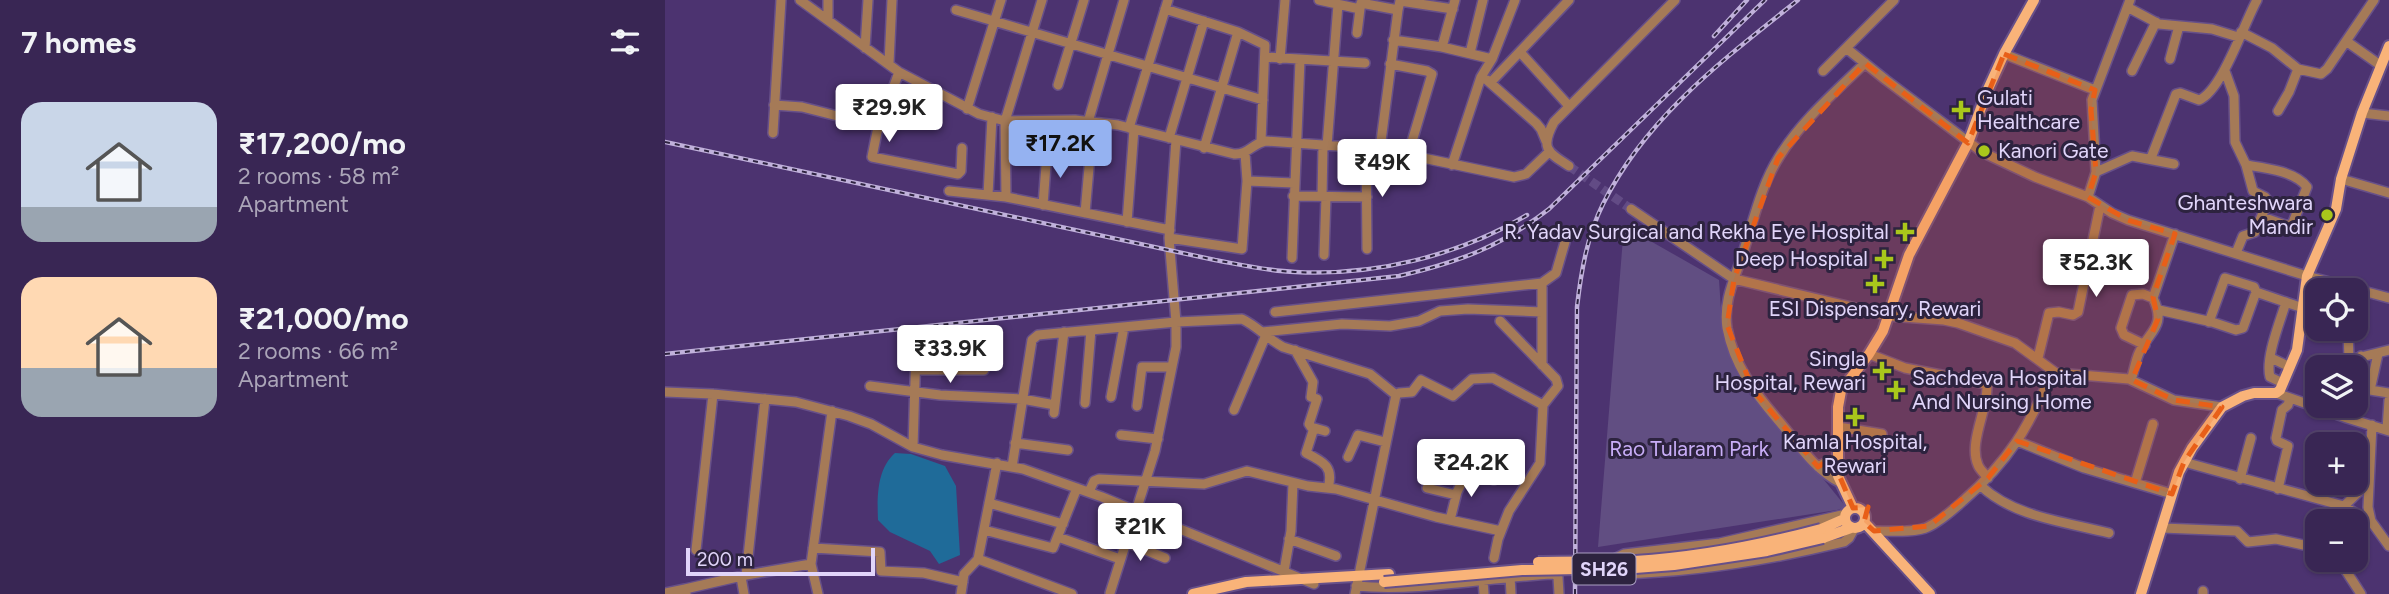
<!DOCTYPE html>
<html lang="en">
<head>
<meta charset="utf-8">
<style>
	body { margin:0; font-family:Figtree,sans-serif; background:#402e5a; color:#f1f3f6; height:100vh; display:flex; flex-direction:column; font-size:26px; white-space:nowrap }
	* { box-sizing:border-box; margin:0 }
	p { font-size:23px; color:#aba5b8 }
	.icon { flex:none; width:38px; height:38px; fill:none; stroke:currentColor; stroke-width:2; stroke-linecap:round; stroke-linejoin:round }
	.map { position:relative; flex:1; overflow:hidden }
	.sheet { display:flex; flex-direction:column; background:#392654; width:665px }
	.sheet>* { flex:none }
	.controls { position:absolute; left:1640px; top:278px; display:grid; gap:14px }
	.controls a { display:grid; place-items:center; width:63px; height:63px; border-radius:14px; background:#392654; box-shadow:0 2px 5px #0004,0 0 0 2px #53436b; font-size:35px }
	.scale { position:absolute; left:21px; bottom:18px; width:189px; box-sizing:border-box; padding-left:7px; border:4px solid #e1d5fa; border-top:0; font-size:19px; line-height:24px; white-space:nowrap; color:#e1d5fa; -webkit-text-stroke:5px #2d233f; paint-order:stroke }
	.price { position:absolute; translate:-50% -60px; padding:0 16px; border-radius:7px; background:#fff; color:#222; font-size:23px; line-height:46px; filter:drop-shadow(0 2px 4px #0008) }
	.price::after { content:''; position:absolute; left:50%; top:42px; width:21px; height:16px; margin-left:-10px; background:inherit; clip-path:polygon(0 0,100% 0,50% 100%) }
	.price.active { background:#95b2f1; color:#111 }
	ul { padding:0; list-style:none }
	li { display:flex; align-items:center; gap:21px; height:175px; padding:0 21px }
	li span { display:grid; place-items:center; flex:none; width:196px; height:140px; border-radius:21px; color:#555 }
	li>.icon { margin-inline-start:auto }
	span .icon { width:84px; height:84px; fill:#fffc; stroke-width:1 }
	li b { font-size:30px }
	h2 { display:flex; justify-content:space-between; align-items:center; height:84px; padding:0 21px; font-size:30px }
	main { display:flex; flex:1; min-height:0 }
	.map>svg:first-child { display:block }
</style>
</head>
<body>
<main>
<section class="sheet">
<h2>7 homes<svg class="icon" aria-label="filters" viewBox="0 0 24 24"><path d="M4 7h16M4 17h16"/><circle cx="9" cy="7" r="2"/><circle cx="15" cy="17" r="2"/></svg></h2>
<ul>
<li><span style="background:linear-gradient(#c9d6e8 75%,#9aa5b1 0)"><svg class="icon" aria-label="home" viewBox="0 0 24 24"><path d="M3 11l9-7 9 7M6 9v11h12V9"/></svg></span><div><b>₹17,200/mo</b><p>2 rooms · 58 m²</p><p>Apartment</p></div></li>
<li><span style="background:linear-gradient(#ffd9b3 65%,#9aa5b1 0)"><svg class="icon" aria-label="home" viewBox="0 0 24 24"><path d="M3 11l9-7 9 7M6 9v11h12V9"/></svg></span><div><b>₹21,000/mo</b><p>2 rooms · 66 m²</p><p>Apartment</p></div></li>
</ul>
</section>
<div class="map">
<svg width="1724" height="594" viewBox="0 0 1724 594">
	<rect width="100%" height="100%" fill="#4c3370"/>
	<path fill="#614e82" d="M959,226l95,54 3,45 14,46 14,24 49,54 47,58 -9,3 -239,37z"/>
	<path fill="#1f6b99" d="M230,453l16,1 34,12 11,20 4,69 -21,9 -9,-13 -40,-19 -12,-12c-1,-24 -1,-51 17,-67z"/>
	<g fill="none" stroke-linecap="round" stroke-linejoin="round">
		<path stroke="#624b85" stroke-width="9" stroke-dasharray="9 4.5" stroke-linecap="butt" d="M904,166l62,43"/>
		<g stroke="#675089" stroke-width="12">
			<path id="minor" d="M135,0l99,72 80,42 26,7 70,-1 43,5 116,29c14,1 19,-11 32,-13l114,8 134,28 12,-3 23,-22
				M654,0l41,9 1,-6 37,7 2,-9 53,8
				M1464,8l30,16 53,5 26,8
				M500,9l73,23 27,13 -4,96
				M291,10l307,90
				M163,20v-20
				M1576,32l31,16 26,21 23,5 6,-5 47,-69
				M692,33l3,-24
				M728,40l49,7 50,12
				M1681,41l34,24
				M777,47l13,-47
				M200,48l3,-48
				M1181,48l40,32 96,72 53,25 53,20 24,16 16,7 179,56 82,22
				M855,52l49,54
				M805,53l13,-53
				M1339,54l91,36
				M600,57l100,6
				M615,59l5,-59
				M1505,59l9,-33
				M224,63l3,-63
				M725,64l37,7 5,3 -24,81
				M1158,71l71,-71
				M1467,71l24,-49
				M1560,71l9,25 1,46 11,23 7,26 12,6 3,4 -13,31 -12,4 -7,17
				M234,72l-22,60 -5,25 86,17 3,-3 1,-23
				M822,80l49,43 5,6 5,12
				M826,82l78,-82
				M393,85l26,-85
				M109,105l28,2 63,16
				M302,109l34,-109
				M1613,111l11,-19 9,-23
				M1697,113l27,3
				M423,122l36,-122
				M464,128l39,-128
				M108,133l8,-133
				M504,138l35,-117
				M662,146l11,-142
				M539,148l34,-116
				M701,148l1,101
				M715,149l18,-139
				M1486,158l25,-64 4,-1 19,7c23,-9 45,-77 58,-100
				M787,165l29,-88 11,-18 23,-59
				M1581,165c19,3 49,6 61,22l-15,38h-7l-23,-8
				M904,166c-22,-14 -29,-18 -15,-44l121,-122
				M1431,172l36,-16 42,8
				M1676,179l48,14
				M582,181l47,2
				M284,191l57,6 164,33
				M323,195l4,-78
				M628,196l74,1
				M341,197l-1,-76 37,-121
				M657,197l1,-51
				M1423,197l8,-25 -4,-72 38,-100
				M378,205l4,-53
				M966,209l103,70 155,37 55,4 14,3 57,20 41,30 73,6 45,21 48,7
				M420,213l8,-91
				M462,222l7,-93
				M504,238l73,11 5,-68 -2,-28
				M659,255l2,-58
				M627,258l8,-198
				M877,283v82
				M1494,310l53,12 24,8 7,-2 13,-36 47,16
				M610,312l267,-29 14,-10 9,-31
				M1544,322l16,-44 29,9 2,5
				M1683,329l1,31
				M597,332l80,-8 48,2 29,-5 21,-10 28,-2 74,3
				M1480,345l-21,-10 -3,-7 11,-33 11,-1 10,4
				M630,350l18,32 -2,15 6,2 -8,25 2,3 14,4
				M1204,354l36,14 77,15 5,3c1,23 -19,57 -9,79 2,5 7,9 10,13
				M1373,358l11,-45 10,-1 14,3 5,-3 22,-106
				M1606,358l19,9
				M1674,368l14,-9 36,-9
				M251,370h68
				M1466,380c3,-8 4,-18 8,-27 10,-22 28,-26 14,-55l22,-64
				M1618,383l-13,-6c-5,-19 10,-55 16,-75
				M1690,384l15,6 19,3
				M1690,384l6,-28
				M205,386l70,9 82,4 33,6
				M1705,390l8,-36
				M0,392l48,2 83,8 53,14 22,8 42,23 29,8 81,14 79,28 212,87
				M1611,393l71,25 42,13
				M731,395l3,-2 13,-1 9,-12 32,16 19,-17 21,-1 50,27
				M446,397l13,-70
				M420,403l6,-73
				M472,406l5,-39h30
				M569,410l32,-75
				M389,413l10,-81
				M1707,425l-4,82 3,14 18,25
				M1173,427l44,7
				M649,428l-8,25c18,9 28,14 22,35
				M1722,429l2,-29
				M456,435l37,4
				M1352,441l67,27 88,26
				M350,443l53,7
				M248,447l3,-98
				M683,457l10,-22 27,7
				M1519,462l160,44 30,19
				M347,467l20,-127 6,-5 138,-13 66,-3c15,7 26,20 41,28l87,27 26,21
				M1153,467l7,-4 12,-2
				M1575,479l11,-41
				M1176,483c-27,-13 -44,-41 -63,-63 -24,-28 -44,-55 -51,-92 -4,-26 7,-48 15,-72 11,-33 18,-69 37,-99 22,-36 56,-65 86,-94
				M1470,483l18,-59
				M1316,486c33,31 85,36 128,47
				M762,488l29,7
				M1613,489l10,-43 -11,-5 -1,-3 6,-28 6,-5 2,-7
				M424,492l5,-11 5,-2 105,5 43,-13 61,15 28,3 100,28 65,14
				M324,503l74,21
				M1177,515l-122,28 -96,11 -10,5 -3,6 2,7 8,2c76,-2 149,-14 223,-32l5,-4 5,-9
				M785,520l7,-28 11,-22 3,-1 23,11
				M1669,522l10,-16 24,-23
				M1497,528l75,3 11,11 28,-3 41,9
				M319,530l69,18 24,-60
				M1209,531c15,0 42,2 54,-4 13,-6 25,-17 35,-26 46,-40 66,-74 89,-129
				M393,537l62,22
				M624,539l47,17
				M461,542l39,16
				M148,548l67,4 1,19 43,2 39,9
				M31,550l17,-156
				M829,558l4,-19 11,-28 31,-48 3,-58 15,-19 -2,-7 -56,-58
				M313,559l94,35
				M1674,560l22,34
				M619,571l7,-40 2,-48
				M81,575l19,-176
				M76,577l3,17
				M845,577l1,17
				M818,580l1,14
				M691,586c65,6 133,-9 198,-12l4,3 1,17
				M20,589l61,-14 65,-11
				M0,593l20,-4 1,5
				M445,593l45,-142 21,-104v-25l-7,-84 7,-98
				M153,594l-7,-30 21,-153
				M296,594l3,-20 14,-15 19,-96
				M690,594l41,-199
				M1538,594v-3"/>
		</g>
		<g stroke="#675089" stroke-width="14">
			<path id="major" d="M1180 518a10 10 0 1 1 20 0a10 10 0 1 1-20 0Z
				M1188,508l-15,-32v-69l3,-16 28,-37 14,-23 26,-76 59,-112 20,-54 16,-35 30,-54
				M1199,522l66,72
				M1156,529l23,-10
				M1158,538l28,-10
				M528,594l53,-12 143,-8
				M1476,594l38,-122 13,-24 30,-41 21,-11 11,-3h22l4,-3 17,-40 10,-74 29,-67 5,-30 21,-66 27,-67"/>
		</g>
		<use href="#minor" stroke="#a57a57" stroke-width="9"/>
		<use href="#major" stroke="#f9b379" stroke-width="10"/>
		<g stroke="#c0b1db" stroke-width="4.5">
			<path id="rail" d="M1049,36l33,-36
				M0,142l550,118c27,5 53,11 80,12 80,4 163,-16 232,-57
				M0,354l734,-78c60,-14 101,-29 150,-67l216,-209
				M910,594l2,-287c4,-35 10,-71 26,-103 43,-87 121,-145 195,-204"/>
		</g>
		<use href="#rail" stroke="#2d233f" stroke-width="2" stroke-dasharray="5" stroke-linecap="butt"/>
		<g stroke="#675089" stroke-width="14" stroke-linecap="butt">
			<path id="major-bridge" d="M873,562c33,-1 65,0 97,-1 63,-4 126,-16 186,-32
				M719,582l138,-12 113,-2 39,-3 93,-14 56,-13"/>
		</g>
		<use href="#major-bridge" stroke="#f9b379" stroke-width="10"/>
	</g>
	<path fill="#e85f18" fill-opacity="0.2" stroke="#e85f18" stroke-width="5" stroke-dasharray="14 9" stroke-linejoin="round" d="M1339,54l91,36 -4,20 5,62 -8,25 40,23 47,14 -22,63 5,22 -26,61 42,20 48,7 -38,55 -12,32 -155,-53 -29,37 -59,48 -55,5 -10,-9 4,-15 -15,1 -21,-50 -14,9 -65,-77 -26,-65 7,-46 44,-121 87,-95 103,80z"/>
	<g fill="#a9c71b" stroke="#2d233f" stroke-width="2.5">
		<path d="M1292.5 99.5h7v7h7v7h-7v7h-7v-7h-7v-7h7z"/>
		<circle cx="1319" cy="151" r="7"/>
		<circle cx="1662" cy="215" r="7"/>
		<path d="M1236.5 221.5h7v7h7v7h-7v7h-7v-7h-7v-7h7z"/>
		<path d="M1215.5 248.5h7v7h7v7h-7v7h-7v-7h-7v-7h7z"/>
		<path d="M1206.5 273.5h7v7h7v7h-7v7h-7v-7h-7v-7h7z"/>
		<path d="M1213.5 360.5h7v7h7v7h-7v7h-7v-7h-7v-7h7z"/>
		<path d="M1227.5 379.5h7v7h7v7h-7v7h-7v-7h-7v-7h7z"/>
		<path d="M1186.5 406.5h7v7h7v7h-7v7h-7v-7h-7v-7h7z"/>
	</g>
	<g text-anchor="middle" stroke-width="6" stroke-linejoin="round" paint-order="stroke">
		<rect fill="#2d233f" stroke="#aba0c2" stroke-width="2" x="907.5" y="553.5" width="63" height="31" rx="5"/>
		<g font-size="19" font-weight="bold" fill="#e1d5fa">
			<text x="939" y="576">SH26</text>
		</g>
		<g font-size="21" fill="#e1d5fa" stroke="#2d233f" text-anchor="end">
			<text x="1312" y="105" text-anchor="start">Gulati<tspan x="1312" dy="24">Healthcare</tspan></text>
			<text x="1333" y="158" text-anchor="start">Kanori Gate</text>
			<text x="1648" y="210">Ghanteshwara<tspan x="1648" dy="24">Mandir</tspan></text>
			<text x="1224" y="239">R. Yadav Surgical and Rekha Eye Hospital</text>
			<text x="1203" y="266">Deep Hospital</text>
			<text x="1210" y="316" text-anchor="middle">ESI Dispensary, Rewari</text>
			<text x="1201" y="366">Singla<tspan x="1201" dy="24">Hospital, Rewari</tspan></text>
			<text x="1247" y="385" text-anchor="start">Sachdeva Hospital<tspan x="1247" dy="24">And Nursing Home</tspan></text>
			<text x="1190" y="449" text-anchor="middle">Kamla Hospital,<tspan x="1190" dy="24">Rewari</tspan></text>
		</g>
		<g font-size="21" fill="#c9aef8" stroke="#2d233f">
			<text x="1024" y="456">Rao Tularam Park</text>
		</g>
	</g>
</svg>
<div class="controls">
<a><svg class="icon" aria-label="locate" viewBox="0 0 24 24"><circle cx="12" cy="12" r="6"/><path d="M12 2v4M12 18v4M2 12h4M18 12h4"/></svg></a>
<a><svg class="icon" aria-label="layers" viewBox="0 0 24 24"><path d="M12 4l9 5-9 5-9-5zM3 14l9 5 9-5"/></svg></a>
<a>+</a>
<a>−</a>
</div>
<div class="scale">200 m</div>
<b class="price" style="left:224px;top:144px">₹29.9K</b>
<b class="price active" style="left:395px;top:180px">₹17.2K</b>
<b class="price" style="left:717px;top:199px">₹49K</b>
<b class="price" style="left:1431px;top:299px">₹52.3K</b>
<b class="price" style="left:285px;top:385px">₹33.9K</b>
<b class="price" style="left:806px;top:499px">₹24.2K</b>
<b class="price" style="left:475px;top:563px">₹21K</b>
</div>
</main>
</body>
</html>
